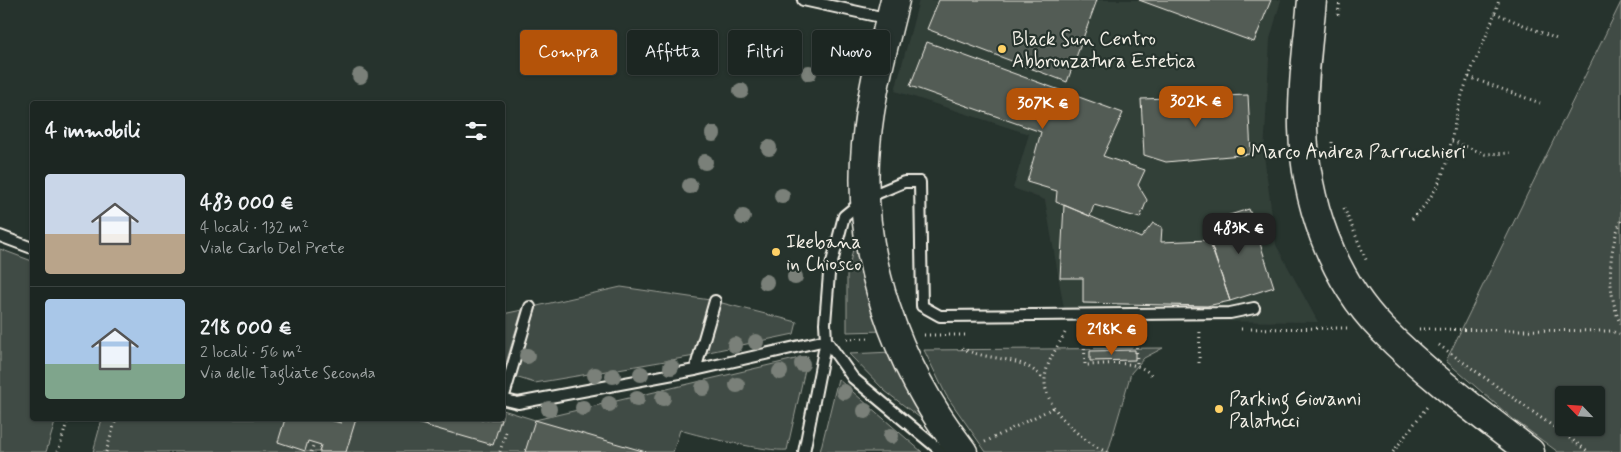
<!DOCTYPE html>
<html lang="it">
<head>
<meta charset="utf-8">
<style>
	body { margin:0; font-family:Mynerve,sans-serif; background:#252e2a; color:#f1f3f6; height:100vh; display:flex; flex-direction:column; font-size:19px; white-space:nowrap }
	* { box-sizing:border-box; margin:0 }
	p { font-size:16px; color:#a0a5a5 }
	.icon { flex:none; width:28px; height:28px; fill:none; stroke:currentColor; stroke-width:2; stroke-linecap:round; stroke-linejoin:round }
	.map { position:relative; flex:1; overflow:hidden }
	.panel { position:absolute; left:30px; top:101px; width:475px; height:320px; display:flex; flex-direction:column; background:#1c2622; border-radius:5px; box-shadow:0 1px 4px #0004,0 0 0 1px #3a4340 }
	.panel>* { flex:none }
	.banner { position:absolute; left:520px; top:30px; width:475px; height:45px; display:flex; gap:10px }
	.needle { width:32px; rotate:295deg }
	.buttons { position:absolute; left:1555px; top:386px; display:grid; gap:10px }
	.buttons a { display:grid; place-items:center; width:50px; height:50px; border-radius:5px; background:#1c2622; box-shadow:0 1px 4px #0004,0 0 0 1px #3a4340; font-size:25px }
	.price { position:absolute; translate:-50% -42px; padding:0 11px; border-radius:10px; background:#b45309; color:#fff; font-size:16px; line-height:32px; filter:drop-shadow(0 1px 2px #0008) }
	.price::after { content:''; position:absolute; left:50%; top:30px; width:15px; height:11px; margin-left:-8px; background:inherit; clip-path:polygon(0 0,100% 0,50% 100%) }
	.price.current { background:#222; color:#fff }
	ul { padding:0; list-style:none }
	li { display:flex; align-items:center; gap:15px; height:125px; padding:0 15px }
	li+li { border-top:1px solid #3a4340 }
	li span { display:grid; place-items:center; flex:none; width:140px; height:100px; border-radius:5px; color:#555 }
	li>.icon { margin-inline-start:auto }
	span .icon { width:60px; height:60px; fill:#fffc; stroke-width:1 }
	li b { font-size:21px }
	h2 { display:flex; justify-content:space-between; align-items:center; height:60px; padding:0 15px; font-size:21px }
	.pill { padding:0 18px; border-radius:5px; background:#1c2622; box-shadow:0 1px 4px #0004,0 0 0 1px #3a4340; font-size:18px; line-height:45px }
	.pill.current { background:#b45309; color:#fff }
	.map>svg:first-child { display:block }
</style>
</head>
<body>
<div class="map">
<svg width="1621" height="452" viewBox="0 0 1621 452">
	<rect width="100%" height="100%" fill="#26332d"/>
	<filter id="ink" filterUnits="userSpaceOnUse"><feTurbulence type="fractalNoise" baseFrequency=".02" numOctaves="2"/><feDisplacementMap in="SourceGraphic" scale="10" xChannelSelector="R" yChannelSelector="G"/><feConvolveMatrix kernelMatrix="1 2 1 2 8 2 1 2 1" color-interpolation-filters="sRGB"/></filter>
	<g filter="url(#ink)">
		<path fill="#333f39" d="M919,0h362l-11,39 -6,116 12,90 42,77 -252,-2 -21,-120 -32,-12 16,-54 -134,-43z"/>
		<path fill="#414b45" stroke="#9a9e96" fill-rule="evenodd" d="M1621,2v450h-63l-45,-33 -67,-58zM1564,395h32v33h-32z
			M860,238l24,93 -37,1v-56l8,-36z
			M0,249l32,12v158h24l-10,33h-46z
			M621,287l89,13 -15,56 -160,27 -20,-6 22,-71z
			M718,302l79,20 -3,12 -90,19z
			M522,310l-19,63v-59z
			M1163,348l-19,10 -13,15 -23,79h-122l-40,-57 -22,-45z
			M892,352l40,75 -47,-36 -36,-37z
			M808,356l-21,94c-20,2 -84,-13 -107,-20l-7,22h-580l9,-33h400l1,-9 32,10z
			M838,379l84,73h-102z"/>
		<path fill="#525c55" stroke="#f4f1e8" d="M939,0h158l-30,82 -140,-53z
			M1139,0h132l-17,42z
			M927,42l196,71 -20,43 42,14 -7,15 9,15 -7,18 -46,-13 -4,11 -34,-14 1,-11 -30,-9 14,-50 -131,-46z
			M1248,95l3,59 -85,8 -22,-7 -3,-56z
			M1064,205l77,33 12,-15 9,4 -1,15 48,-2 21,61 -23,5 -124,-3v-25h-23z
			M1249,209l25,78 -44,14 -26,-78z
			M1135,350v10l-45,1v-10z
			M285,419h41l15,4 2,-4h13l-10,33h-27l2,-7 -13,-4 -3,10 -27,-9z
			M403,419h98l-8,26z
			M535,420l111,32h-121z"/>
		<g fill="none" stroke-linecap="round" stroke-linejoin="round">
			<g stroke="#f4f1e8" stroke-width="14">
				<path id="lane" d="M803,0l87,19
					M0,236l32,12
					M826,340l27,38 89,74
					M695,370l20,-69
					M502,399l16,4 177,-33 131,-30
					M503,399l27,-92
					M804,452l22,-112 -1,-17 4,-49 15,-58 22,-18 38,-16h16l2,124 18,10 290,-3 24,-5"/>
			</g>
			<g stroke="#f4f1e8" stroke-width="31">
				<path id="primary" d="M895,0c-12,48 -25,96 -29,145 -10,109 30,221 97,307
					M1312,0c-4,43 -10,85 -9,128 2,72 28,149 79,201 44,45 98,85 148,123"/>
			</g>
			<path stroke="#f4f1e8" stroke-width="3" stroke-dasharray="1 4" stroke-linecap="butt" d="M1495,13l64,27
				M1338,15l2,-15
				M1469,77l71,26
				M1452,141l33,13 25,-1
				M1332,142l1,14
				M1344,208l23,54
				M1412,219c44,-43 34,-79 52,-130 11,-30 26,-58 35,-89
				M1621,221c-14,32 -14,72 0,104
				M1241,329l107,-1
				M1419,329l192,2 10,4
				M1136,332l1,33
				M1065,333c-8,15 -19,29 -20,46 -2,29 38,63 62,73
				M1084,333l1,32c22,0 52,-8 68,12
				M924,335h44
				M847,339l23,-1
				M1439,345l150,107
				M962,348c28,15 60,5 82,32
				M1199,363l1,-33
				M985,442l68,-34
				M58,452l10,-33
				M106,452l10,-33
				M311,452l3,-9
				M500,452l7,-24
				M1393,452l36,-48"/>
			<use href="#lane" stroke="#26332d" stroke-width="10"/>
			<use href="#primary" stroke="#26332d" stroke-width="28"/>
		</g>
		<g fill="#7a8079">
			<circle cx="858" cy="62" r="8"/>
			<circle cx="809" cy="73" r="8"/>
			<circle cx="360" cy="76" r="8"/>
			<circle cx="741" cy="91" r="8"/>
			<circle cx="713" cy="134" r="8"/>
			<circle cx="769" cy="148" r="8"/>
			<circle cx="705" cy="162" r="8"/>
			<circle cx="690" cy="186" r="8"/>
			<circle cx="782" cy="196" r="8"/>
			<circle cx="743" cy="217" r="8"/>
			<circle cx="795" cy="277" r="8"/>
			<circle cx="766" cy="282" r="8"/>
			<circle cx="756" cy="342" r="8"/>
			<circle cx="735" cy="345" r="8"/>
			<circle cx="527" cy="356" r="8"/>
			<circle cx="802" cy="364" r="8"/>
			<circle cx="671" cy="367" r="8"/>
			<circle cx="780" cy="372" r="8"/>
			<circle cx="641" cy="374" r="8"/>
			<circle cx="595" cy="375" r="8"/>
			<circle cx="613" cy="376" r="8"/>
			<circle cx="737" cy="385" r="8"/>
			<circle cx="703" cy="388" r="8"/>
			<circle cx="844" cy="392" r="8"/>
			<circle cx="663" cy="398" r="8"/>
			<circle cx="637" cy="399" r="8"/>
			<circle cx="609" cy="404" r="8"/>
			<circle cx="583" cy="408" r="8"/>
			<circle cx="549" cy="409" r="8"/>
			<circle cx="865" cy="411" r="8"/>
			<circle cx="891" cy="436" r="8"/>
		</g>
	</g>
	<g fill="#ffd166" stroke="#26332d" stroke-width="2">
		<circle cx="1002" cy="49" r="5"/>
		<circle cx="1241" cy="151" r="5"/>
		<circle cx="776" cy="252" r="5"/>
		<circle cx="1219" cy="409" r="5"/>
	</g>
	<g text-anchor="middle" stroke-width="4.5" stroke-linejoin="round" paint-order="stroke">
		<g font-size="19" fill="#f4f1e8" stroke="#26332d" text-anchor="start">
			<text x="1012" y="45">Black Sun Centro<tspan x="1012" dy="22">Abbronzatura Estetica</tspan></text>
			<text x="1251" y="158">Marco Andrea Parrucchieri</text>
			<text x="786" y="248">Ikebana<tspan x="786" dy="22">in Chiosco</tspan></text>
			<text x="1229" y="405">Parking Giovanni<tspan x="1229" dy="22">Palatucci</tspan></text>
		</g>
	</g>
</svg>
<div class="buttons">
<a><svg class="needle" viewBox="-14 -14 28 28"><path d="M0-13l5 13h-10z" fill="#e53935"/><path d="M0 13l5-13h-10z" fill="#a0a5a5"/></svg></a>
</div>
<b class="price" style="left:1196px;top:128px">302K €</b>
<b class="price" style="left:1043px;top:130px">307K €</b>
<b class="price current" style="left:1239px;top:255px">483K €</b>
<b class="price" style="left:1112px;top:356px">218K €</b>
<div class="banner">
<a class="pill current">Compra</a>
<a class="pill">Affitta</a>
<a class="pill">Filtri</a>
<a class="pill">Nuovo</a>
</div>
<section class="panel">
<h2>4 immobili<svg class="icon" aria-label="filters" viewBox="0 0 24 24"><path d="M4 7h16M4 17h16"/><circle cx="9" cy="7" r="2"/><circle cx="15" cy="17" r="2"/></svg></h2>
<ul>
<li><span style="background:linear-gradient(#c9d6e8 60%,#b9a48a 0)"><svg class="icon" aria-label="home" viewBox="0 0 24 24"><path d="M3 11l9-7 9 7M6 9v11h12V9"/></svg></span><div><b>483 000 €</b><p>4 locali · 132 m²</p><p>Viale Carlo Del Prete</p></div></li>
<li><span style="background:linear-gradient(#a9c7e8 65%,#7fa58c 0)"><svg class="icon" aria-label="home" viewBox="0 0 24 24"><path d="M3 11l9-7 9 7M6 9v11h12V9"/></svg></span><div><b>218 000 €</b><p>2 locali · 56 m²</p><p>Via delle Tagliate Seconda</p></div></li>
</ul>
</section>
</div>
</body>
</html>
